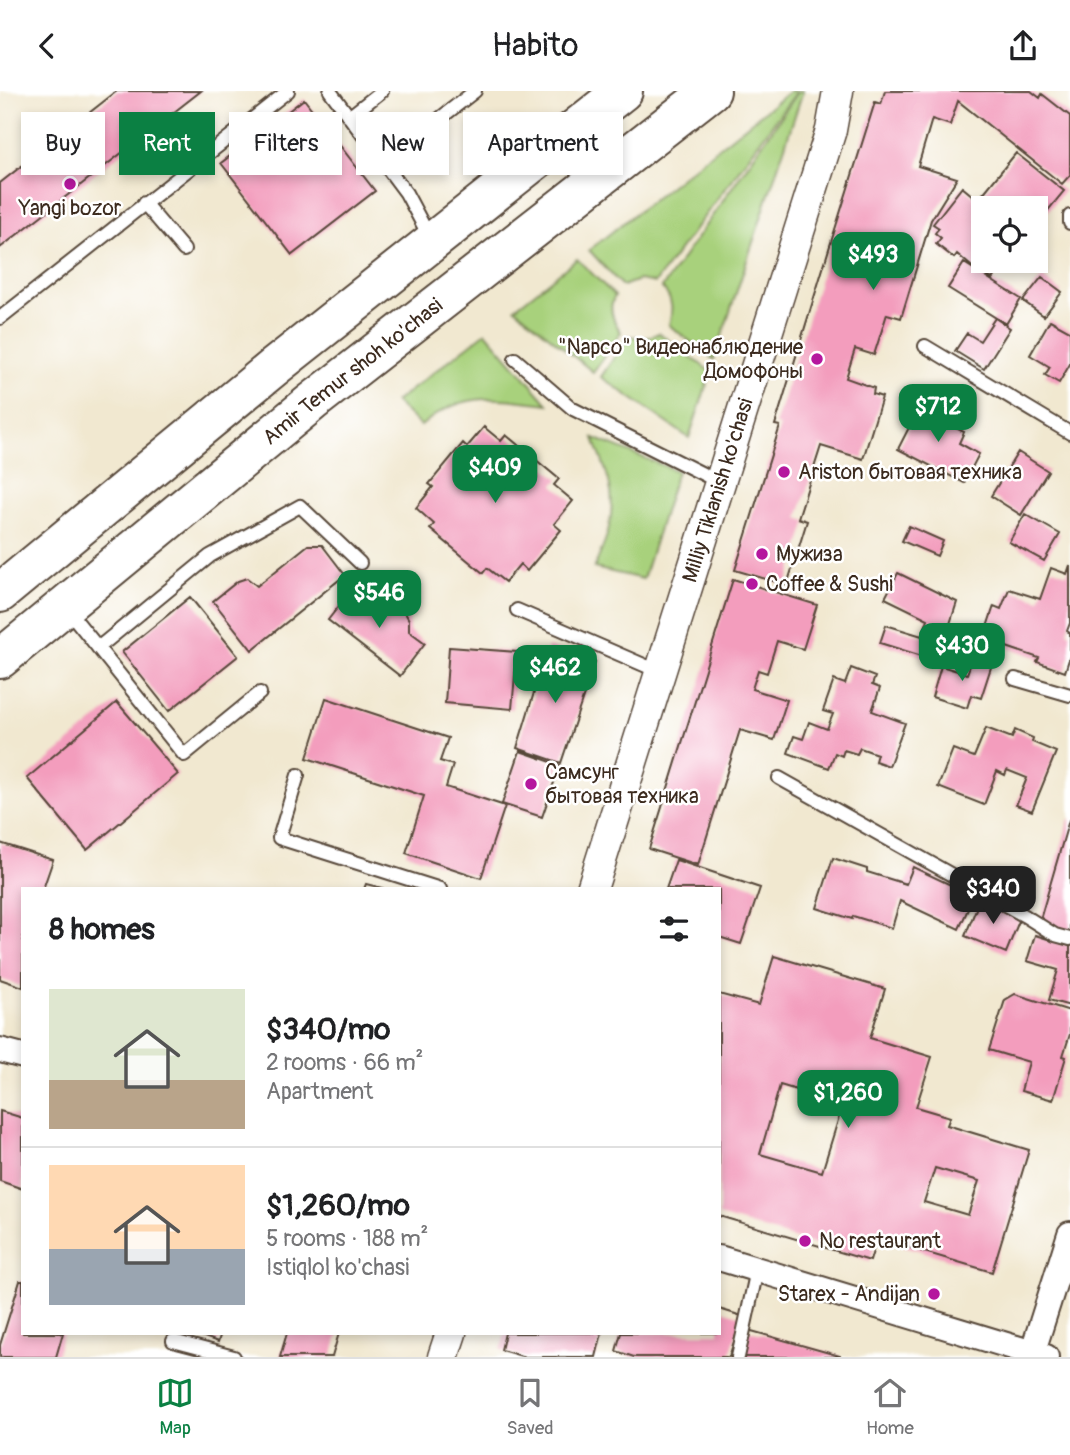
<!DOCTYPE html>
<html lang="en">
<head>
<meta charset="utf-8">
<style>
	body { margin:0; font-family:Pangolin,sans-serif; background:#f2f2f2; color:#202124; height:100vh; display:flex; flex-direction:column; font-size:26px; white-space:nowrap }
	* { box-sizing:border-box; margin:0 }
	p { font-size:23px; color:#757577 }
	.icon { flex:none; width:38px; height:38px; fill:none; stroke:currentColor; stroke-width:2; stroke-linecap:round; stroke-linejoin:round }
	.map { position:relative; flex:1; overflow:hidden }
	.drawer { position:absolute; left:21px; top:796px; width:700px; height:448px; display:flex; flex-direction:column; background:#fff; border-radius:0px; box-shadow:0 4px 10px #0003 }
	.drawer>* { flex:none }
	.guide { position:absolute; left:21px; top:21px; width:700px; height:63px; display:flex; gap:14px }
	.tools { position:absolute; left:971px; top:105px; display:grid; gap:14px }
	.tools a { display:grid; place-items:center; width:77px; height:77px; border-radius:0px; background:#fff; box-shadow:0 4px 10px #0003; font-size:35px }
	.price { position:absolute; translate:-50% -60px; padding:0 16px; border-radius:14px; background:#0b8043; color:#fff; font-size:23px; line-height:46px; filter:drop-shadow(0 2px 4px #0008) }
	.price::after { content:''; position:absolute; left:50%; top:42px; width:21px; height:16px; margin-left:-10px; background:inherit; clip-path:polygon(0 0,100% 0,50% 100%) }
	.price.on { background:#222; color:#fff }
	ul { padding:0; list-style:none }
	li { display:flex; align-items:center; gap:21px; height:175px; padding:0 28px }
	li+li { border-top:2px solid #e0e0e0 }
	li span { display:grid; place-items:center; flex:none; width:196px; height:140px; border-radius:0px; color:#555 }
	li>.icon { margin-inline-start:auto }
	span .icon { width:84px; height:84px; fill:#fffc; stroke-width:1 }
	li b { font-size:30px }
	h2 { display:flex; justify-content:space-between; align-items:center; height:84px; padding:0 28px; font-size:30px }
	.pill { padding:0 24px; border-radius:0px; background:#fff; box-shadow:0 4px 10px #0003; font-size:24px; line-height:63px }
	.pill.on { background:#0b8043; color:#fff }
	header { display:flex; justify-content:space-between; align-items:center; height:91px; padding:0 28px; background:#fff; font-size:32px; font-weight:600 }
	.tab-bar { display:flex; justify-content:space-around; align-items:center; height:98px; border-top:2px solid #e0e0e0; background:#fff; font-size:19px; color:#757577 }
	.tab-bar a { display:grid; justify-items:center; gap:4px }
	.tab-bar .on { color:#0b8043 }
	.map>svg:first-child { display:block }
</style>
</head>
<body>
<header><svg class="icon" aria-label="back" viewBox="0 0 24 24"><path d="M15 5l-7 7 7 7"/></svg>Habito<svg class="icon" aria-label="share" viewBox="0 0 24 24"><path d="M12 15V3M7 8l5-5 5 5M5 13v7h14v-7"/></svg></header>
<div class="map">
<svg width="1070" height="1266" viewBox="0 0 1070 1266">
	<rect width="100%" height="100%" fill="#fff"/>
	<filter id="ink" filterUnits="userSpaceOnUse"><feTurbulence type="fractalNoise" baseFrequency=".0143" numOctaves="2"/><feDisplacementMap in="SourceGraphic" scale="14" xChannelSelector="R" yChannelSelector="G"/><feConvolveMatrix kernelMatrix="1 2 1 2 8 2 1 2 1" color-interpolation-filters="sRGB"/></filter>
	<filter id="wash" filterUnits="userSpaceOnUse"><feTurbulence type="fractalNoise" baseFrequency=".00686" numOctaves="4" result="noise"/><feDisplacementMap in="SourceGraphic" scale="28" xChannelSelector="R" yChannelSelector="G"/><feGaussianBlur stdDeviation="1.57" result="paint"/><feColorMatrix in="noise" values="0 0 0 0 0 0 0 0 0 0 0 0 0 0 0 0 0 1.4 0 .05"/><feComposite in="paint" operator="in"/></filter>
	<g filter="url(#wash)">
		<rect width="100%" height="100%" fill="#f1e8d0"/>
		<path fill="#a8d17c" stroke="#727e4d" stroke-width="2" d="M790,0h7l-142,192 -16,-3 -17,6 -33,-36z
			M799,0h4l-89,269 -45,-35c4,-15 4,-26 -7,-37z
			M577,168l38,37c-8,12 -2,25 6,36l-28,40 -78,-64z
			M486,241l62,72c-50,-6 -86,-14 -127,22l-26,-24z
			M659,242l52,39 -22,66 -88,-61 27,-41 19,2z
			M594,347l83,33 -34,108 -49,-11c12,-26 22,-53 16,-82 -3,-16 -11,-32 -16,-48z"/>
		<g id="blocks">
			<path fill="#f39dbd" fill-rule="evenodd" d="M117,0h84l-201,157v-65z
				M885,0h146l9,7 2,-4 28,22v59l-8,9 -104,-83 -8,24 -18,-6 -14,47 39,12 -26,42 -30,98 -14,-4 -13,41 -19,-6 -9,29 28,10 -1,6 9,3 -19,62 -42,-13 -23,72 9,3 -20,64 -52,-15 45,-144 -5,-1 57,-186 43,-137 6,2z
				M304,8l71,92 -83,64 -71,-92z
				M1016,62l48,38 -28,34v-17h-52v53h23l-15,18 -13,-10 -2,2 -20,-17 -3,4 -18,-14 5,-6 -6,-5 4,-5 -6,-4 29,-37 16,13z
				M964,172l57,36 -15,25 -58,-36z
				M1042,186l20,15 -18,24 -21,-15z
				M995,227l15,10 -26,41 -29,-18 12,-18 13,8z
				M1050,229l20,11v33l-11,19 -14,-8 5,-8 -20,-12z
				M922,311l23,13 -3,6 22,11 -5,11 20,11 -15,29 -66,-34z
				M484,336l17,14 5,-6 53,44 -5,6 19,16 -19,23 7,6 -34,41 -7,-7 -15,18 -18,-14 -4,5 -53,-44 4,-5 -18,-16 17,-21 -4,-3 34,-41 4,4z
				M1018,361l30,19 -27,44 -30,-19z
				M1025,423l35,20 -16,27 -35,-19z
				M909,435l34,15 -6,15 -35,-15z
				M308,454h14l23,30 -93,75 -39,-49 25,-20 9,-3 10,8z
				M1070,474v58l-3,8 3,2v23l-5,16 -28,-10 2,-4 -56,-19 11,-33 7,3 8,-20 31,10 11,-31 16,6z
				M898,482l59,29 -19,59 -58,-18 6,-18 36,11 6,-17 -43,-21z
				M733,488l84,26 -14,44 -26,-8 -10,32 -9,-3 -6,19 35,11 -13,40 -34,-10 -42,135 -49,-16z
				M353,497l20,16 11,-3 17,4 8,15v11l16,12 -25,33 -72,-56z
				M190,506l48,59 -69,55 -47,-59z
				M449,556l68,5 -5,57 -67,-6z
				M548,556l47,15 -34,101 -44,-15z
				M973,566l19,7 -11,34 -10,-3 -4,13 -35,-11 9,-31 26,8z
				M851,577l24,9 -3,8 8,3 -8,23 33,12 -16,43 -14,-5 2,-7 -17,-6 -3,6 -13,-4 -2,6 -7,-3 -6,15 -41,-15 6,-17 9,3 6,-17 18,7 6,-15 -10,-3 11,-31 11,4z
				M326,607l122,40 -8,23 13,4 -7,22 59,19 -24,72 -75,-25 18,-57 -117,-38z
				M117,611l61,72 -91,76 -60,-72z
				M986,637l26,10 3,-8 18,8 -1,4 24,10 -24,59 -16,-6 11,-27 -20,-8 -2,5 -8,-4 -13,34 -46,-18 15,-38 21,8z
				M520,660l40,14 -18,52 -40,-13z
				M1069,729h1v113l-31,-10z
				M0,752l53,17 -10,29h-20v98l-23,-8z
				M833,767l34,11v3l39,12 7,-17 61,29 -15,33 -59,-28 -8,27 -39,-12 -1,3 -35,-11z
				M676,769l84,28 -19,56 -22,-7v-48h-53z
				M366,793l16,4 -1,1h-17z
				M980,808l41,17 -15,37 -41,-17z
				M1035,844l35,11v60l-21,-6 9,-30 -31,-9z
				M774,865l111,33 -15,49 62,19 -16,50 34,10 -3,8 82,25 -37,122 -115,-34 -7,23 -151,-45v-222l40,11zM780,994l63,19 -21,68 -62,-18zM935,1077l44,13 -11,34 -44,-13z
				M1015,903l55,17v23l-7,22 3,1 -13,43 -32,-9 8,-29 -40,-12 16,-50z
				M0,1020l23,7v71l-23,-8z
				M20,1190h3v52h40l-7,24h-56v-12z
				M719,1218l23,7 -13,41h-95l-18,-6 5,-18h98z
				M748,1239l92,26v1h-100z
				M193,1242h28l-3,9z
				M287,1242h52l-7,24h-52z
				M505,1242h97l-6,24h-71l-24,-7z"/>
		</g>
	</g>
	<g filter="url(#ink)">
		<use href="#blocks" fill-opacity="0" stroke="#564639" stroke-width="2"/>
		<g fill="none" stroke-linecap="round" stroke-linejoin="round">
			<g stroke="#564639" stroke-width="16">
				<path id="service" d="M330,0l76,102 24,45
					M349,26l33,-26
					M383,72l92,-72
					M144,112l40,47
					M1070,125v7
					M0,227l288,-227
					M925,255l145,87
					M515,268l58,50 146,73
					M67,518l117,146 76,-62
					M517,519l143,62
					M98,557l112,-92 90,-50 60,57
					M1015,588l55,16
					M298,684l-19,63 161,51
					M779,687l246,138 30,19 15,4
					M173,1250l61,16
					M738,1266l19,-87"/>
			</g>
			<g stroke="#564639" stroke-width="28">
				<path id="minor" d="M0,959l23,6
					M719,1167l327,99
					M1031,1266l39,-123"/>
			</g>
			<g stroke="#564639" stroke-width="33">
				<g id="tertiary">
					<path id="s1" d="M592,798l239,-759 7,-39"/>
					<path d="M443,1266l8,-24"/>
				</g>
			</g>
			<g stroke="#564639" stroke-width="42">
				<g id="primary">
					<path d="M0,502l273,-225 350,-277"/>
					<path id="s2" d="M0,568l312,-257 399,-311"/>
				</g>
			</g>
			<use href="#service" stroke="#fff" stroke-width="12"/>
			<use href="#minor" stroke="#fff" stroke-width="24"/>
			<use href="#tertiary" stroke="#fff" stroke-width="30"/>
			<use href="#primary" stroke="#fff" stroke-width="38"/>
		</g>
	</g>
	<g fill="#b5179e" stroke="#fff" stroke-width="2.5">
		<circle cx="70" cy="93" r="7"/>
		<circle cx="817" cy="268" r="7"/>
		<circle cx="784" cy="381" r="7"/>
		<circle cx="762" cy="463" r="7"/>
		<circle cx="752" cy="493" r="7"/>
		<circle cx="531" cy="693" r="7"/>
		<circle cx="805" cy="1150" r="7"/>
		<circle cx="934" cy="1203" r="7"/>
	</g>
	<g text-anchor="middle" stroke-width="5" stroke-linejoin="round" paint-order="stroke">
		<g font-size="21" fill="#3b2a1e" stroke="#fff" text-anchor="start">
			<text x="70" y="124" text-anchor="middle">Yangi bozor</text>
			<text x="803" y="263" text-anchor="end">"Napco" Видеонаблюдение<tspan x="803" dy="24">Домофоны</tspan></text>
			<text x="798" y="388">Ariston бытовая техника</text>
			<text x="776" y="470">Мужиза</text>
			<text x="766" y="500">Coffee &amp; Sushi</text>
			<text x="545" y="688">Самсунг<tspan x="545" dy="24">бытовая техника</tspan></text>
			<text x="819" y="1157">No restaurant</text>
			<text x="920" y="1210" text-anchor="end">Starex - Andijan</text>
		</g>
		<g font-size="21" fill="#3b2a1e" stroke="#fff">
			<text dy="7" stroke="none"><textPath href="#s2" startOffset="455">Amir Temur shoh ko'chasi</textPath></text>
			<text dy="7" stroke="none"><textPath href="#s1" startOffset="418">Milliy Tiklanish ko'chasi</textPath></text>
		</g>
	</g>
</svg>
<div class="tools">
<a><svg class="icon" aria-label="locate" viewBox="0 0 24 24"><circle cx="12" cy="12" r="6"/><path d="M12 2v4M12 18v4M2 12h4M18 12h4"/></svg></a>
</div>
<b class="price" style="left:873px;top:201px">$493</b>
<b class="price" style="left:938px;top:353px">$712</b>
<b class="price" style="left:495px;top:414px">$409</b>
<b class="price" style="left:379px;top:539px">$546</b>
<b class="price" style="left:962px;top:592px">$430</b>
<b class="price" style="left:555px;top:614px">$462</b>
<b class="price on" style="left:993px;top:835px">$340</b>
<b class="price" style="left:848px;top:1039px">$1,260</b>
<div class="guide">
<a class="pill">Buy</a>
<a class="pill on">Rent</a>
<a class="pill">Filters</a>
<a class="pill">New</a>
<a class="pill">Apartment</a>
</div>
<section class="drawer">
<h2>8 homes<svg class="icon" aria-label="filters" viewBox="0 0 24 24"><path d="M4 7h16M4 17h16"/><circle cx="9" cy="7" r="2"/><circle cx="15" cy="17" r="2"/></svg></h2>
<ul>
<li><span style="background:linear-gradient(#dfe7d0 65%,#b9a48a 0)"><svg class="icon" aria-label="home" viewBox="0 0 24 24"><path d="M3 11l9-7 9 7M6 9v11h12V9"/></svg></span><div><b>$340/mo</b><p>2 rooms · 66 m²</p><p>Apartment</p></div></li>
<li><span style="background:linear-gradient(#ffd9b3 60%,#9aa5b1 0)"><svg class="icon" aria-label="home" viewBox="0 0 24 24"><path d="M3 11l9-7 9 7M6 9v11h12V9"/></svg></span><div><b>$1,260/mo</b><p>5 rooms · 188 m²</p><p>Istiqlol ko'chasi</p></div></li>
</ul>
</section>
</div>
<nav class="tab-bar">
<a class="on"><svg class="icon" aria-label="map" viewBox="0 0 24 24"><path d="M3 6l6-2 6 2 6-2v14l-6 2-6-2-6 2zM9 4v14M15 6v14"/></svg>Map</a>
<a><svg class="icon" aria-label="saved" viewBox="0 0 24 24"><path d="M7 4h10v16l-5-4-5 4z"/></svg>Saved</a>
<a><svg class="icon" aria-label="home" viewBox="0 0 24 24"><path d="M3 11l9-7 9 7M6 9v11h12V9"/></svg>Home</a>
</nav>
</body>
</html>
